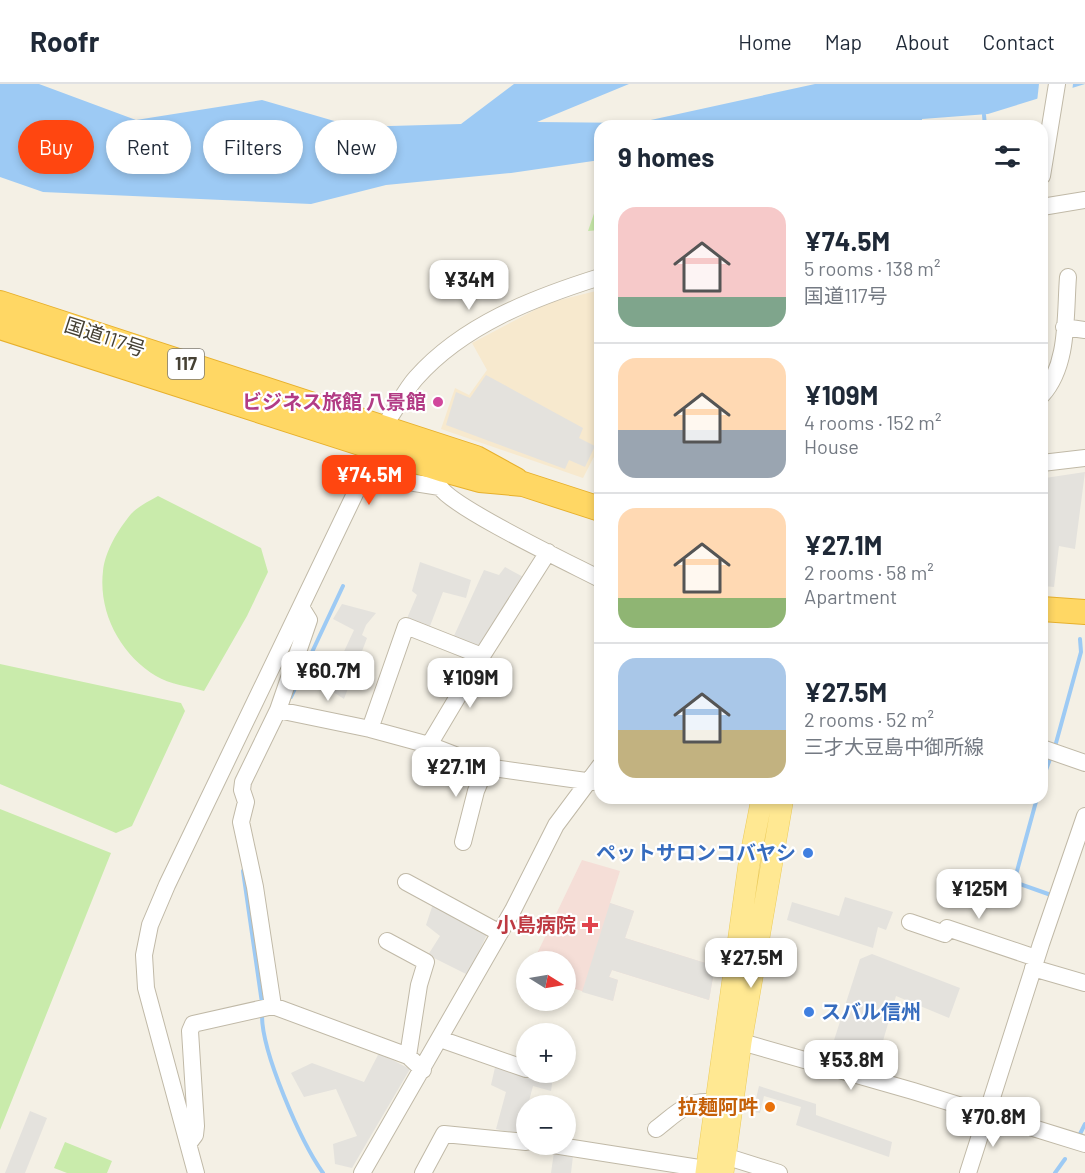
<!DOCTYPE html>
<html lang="en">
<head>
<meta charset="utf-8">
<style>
	body { margin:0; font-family:Barlow,"Noto Sans JP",sans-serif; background:#f6f6f7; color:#1f2937; height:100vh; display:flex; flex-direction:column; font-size:22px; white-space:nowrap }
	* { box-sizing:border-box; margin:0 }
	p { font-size:20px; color:#747a83 }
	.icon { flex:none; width:33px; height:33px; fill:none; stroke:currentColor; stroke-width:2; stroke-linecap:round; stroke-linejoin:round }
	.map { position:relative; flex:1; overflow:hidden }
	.side { position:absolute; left:594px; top:36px; width:454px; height:684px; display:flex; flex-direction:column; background:#fff; border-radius:18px; box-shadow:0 3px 9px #0003 }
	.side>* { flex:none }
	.hud { position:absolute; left:18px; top:36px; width:486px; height:54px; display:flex; gap:12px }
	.needle { width:39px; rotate:101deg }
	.fabs { position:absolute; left:516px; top:867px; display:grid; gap:12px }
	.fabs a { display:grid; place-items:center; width:60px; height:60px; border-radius:50%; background:#fff; box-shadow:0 3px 9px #0003; font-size:30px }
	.price { position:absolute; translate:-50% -51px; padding:0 14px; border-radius:12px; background:#fff; color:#222; font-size:20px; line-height:39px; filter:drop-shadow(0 2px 3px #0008) }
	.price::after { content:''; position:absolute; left:50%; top:36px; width:18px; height:14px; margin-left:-9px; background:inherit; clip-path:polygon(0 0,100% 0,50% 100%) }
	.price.current { background:#ff4610; color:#fff }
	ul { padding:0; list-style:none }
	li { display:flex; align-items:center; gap:18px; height:150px; padding:0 24px }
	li+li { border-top:2px solid #e0e1e3 }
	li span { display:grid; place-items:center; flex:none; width:168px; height:120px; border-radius:18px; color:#555 }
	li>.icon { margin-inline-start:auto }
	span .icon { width:72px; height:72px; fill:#fffc; stroke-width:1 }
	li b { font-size:26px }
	h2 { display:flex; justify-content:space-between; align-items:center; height:72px; padding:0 24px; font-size:26px }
	.chip { padding:0 21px; border-radius:27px; background:#fff; box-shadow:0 3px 9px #0003; font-size:21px; line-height:54px }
	.chip.current { background:#ff4610; color:#fff }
	header { display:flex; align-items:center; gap:36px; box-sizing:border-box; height:84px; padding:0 30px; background:#fff; border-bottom:2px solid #e0e1e3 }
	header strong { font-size:28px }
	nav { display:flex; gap:33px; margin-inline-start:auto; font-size:21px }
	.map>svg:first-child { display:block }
</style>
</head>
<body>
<header>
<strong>Roofr</strong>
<nav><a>Home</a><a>Map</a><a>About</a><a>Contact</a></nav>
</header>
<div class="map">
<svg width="1085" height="1089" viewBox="0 0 1085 1089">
	<rect width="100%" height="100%" fill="#f4f0e5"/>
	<path fill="#f7e9ce" d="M600,206v155l-17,33 -142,-49 14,-41 14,7 18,-25 -15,-27 76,-40z"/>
	<path fill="#f5ded7" d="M582,776l38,11 -10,32 24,8 -9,27 90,28 -6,34 -97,-30 -3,7 9,3 -5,21 -47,-15v-24h-33z"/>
	<path fill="#c9ebab" d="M600,112v34l-12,1z
		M158,412l103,52 7,24 -21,44 -43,75c-14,-4 -35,-7 -48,-15 -35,-21 -58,-63 -53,-105 2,-20 15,-41 28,-57 6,-7 18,-13 27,-18z
		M0,580l181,39 4,8 -53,115 -16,7 -116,-49z
		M0,725l111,44 -111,277z
		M65,1058l47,19 -5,12h-40l-13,-5z"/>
	<path fill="#e4e2dd" d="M486,291l97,53 -4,10 16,8 -10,21 -16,-7 -4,9 -119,-44 10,-33 14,6z
		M1085,388l-10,77 -16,-3 -5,41 -11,-1 -1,-87 3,-21z
		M420,478l51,18 -5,18 -23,-6 -13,34 -25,-3 12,-28 -5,-4z
		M505,483l22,12 -45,68 -29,-9 31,-68 15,5z
		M342,520l34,9 -10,12 -4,10 5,3 -23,61 -17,-11 27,-58 -21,-11z
		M845,813l48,15 -7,18 -8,-3 -5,21 -86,-28 5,-18 47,14z
		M434,817l55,29 -21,45 -40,-20 12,-19 -14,-11z
		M610,819l24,8 -9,27 90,28 -6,34 -97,-30 -3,7 9,3 -5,21 -31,-9z
		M872,870l88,34 -11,30 -53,-22 -22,76 -46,-13 32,-100z
		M379,969l31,16 -58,99 -17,-4 -2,-20 24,-8 -21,-47 -32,8 -13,-24 21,-10 52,19z
		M496,979l57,14 -2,14 -18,-5 -13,49 -24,-6 10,-37 -15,-7z
		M759,1002l57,18v11l76,27 -3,15 -93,-32 5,-18 -37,-11 -4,17 -7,-1z
		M30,1027l17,7 -22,55h-20z
		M554,1068l19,4 -2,17h-20z"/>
	<path fill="#9dcaf4" d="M0,0h39l97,36 126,-20 93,27 106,-3 53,-40h115l-92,38 100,1 178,-39h270l-97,30 -66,5v7h-18l-19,-6 -50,6h-235v34l-89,13 -125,12 -75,19 -268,-12 -43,-15z"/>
	<path fill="#f4f0e5" d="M1039,0h34l-1,8 -35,10z"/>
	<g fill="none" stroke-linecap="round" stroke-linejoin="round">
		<path stroke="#9dcaf4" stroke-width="4" d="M984,31l1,11
			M291,613l52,-111
			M1056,659l25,-91 -1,-13
			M1042,697l8,-22
			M1037,714l-23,84 37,13
			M243,787l19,132
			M262,930c-1,37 39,128 61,159
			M1079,1052l6,-12
			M1055,1089l10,-14"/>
		<g stroke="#c0b9a7" stroke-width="18">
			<path id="minor" d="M1042,92l15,-92
				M1042,123l43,-7
				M1064,243l21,3
				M1042,311c27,-30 23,-79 26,-118
				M390,333c9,-13 16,-28 26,-39 47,-53 117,-80 184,-101
				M1042,379l43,-5
				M278,626l92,19 59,16 57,22 107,15
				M370,645l36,-103 76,30
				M429,661l53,-89 66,-104
				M1042,664l43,15
				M463,758l13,-51 10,-24
				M406,798l94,51
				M910,838l35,12 2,-6 89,30
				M387,857l39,21 -7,23 -11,71
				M1033,884l52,15
				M273,922l-18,-119 -14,-65 5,-20 -4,-12 1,-8 35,-72 31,-90 -8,-13
				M440,955l86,30
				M731,955l182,52 172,53
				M656,1045c20,-15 32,-31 59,-26
				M189,1059l6,-8 1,-9 -6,-95 3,-7 80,-18 135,50 15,14
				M547,1060l171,27
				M715,1069l64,20
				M196,1089l-50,-185 -2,-33 6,-30 17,-40 197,-410 76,12c13,21 131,77 160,92
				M362,1089l151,-263 43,-85 44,-59
				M423,1089l21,-39 82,8
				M968,1089l73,-229 44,-128"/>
		</g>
		<g stroke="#ebcb5c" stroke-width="22">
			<path id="major" d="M706,1089l43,-309 13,-66
				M723,1089l18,-131 42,-244"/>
		</g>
		<g stroke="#e7b02c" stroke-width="26">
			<path id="highway" d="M0,219l476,155 40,22
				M0,243l444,143 36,10 43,4 77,25
				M1042,525l43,3"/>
		</g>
		<use href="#minor" stroke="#fff" stroke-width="16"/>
		<use href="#major" stroke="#ffe892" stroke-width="21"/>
		<use href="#highway" stroke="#ffd764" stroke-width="24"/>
	</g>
	<circle fill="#d1479c" stroke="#fff" stroke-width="2" cx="438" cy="318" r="6"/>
	<g fill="#3f7fe0" stroke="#fff" stroke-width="2">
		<circle cx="808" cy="769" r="6"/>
		<circle cx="809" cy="928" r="6"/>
	</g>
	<path fill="#e0444e" stroke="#fff" stroke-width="2" d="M587 832h6v6h6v6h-6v6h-6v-6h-6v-6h6z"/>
	<circle fill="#e8710a" stroke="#fff" stroke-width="2" cx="770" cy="1023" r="6"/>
	<g text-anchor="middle" stroke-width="4.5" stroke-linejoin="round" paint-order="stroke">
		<rect fill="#fff" stroke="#7e7a71" stroke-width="1.5" x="168" y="265" width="36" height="30" rx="4.5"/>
		<g font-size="18" font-weight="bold" fill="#464134">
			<text x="186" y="286">117</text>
		</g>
		<g font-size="20" fill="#464134" stroke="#fff">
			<text transform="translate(105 253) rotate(18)" y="7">国道117号</text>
		</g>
		<g font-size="20" font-weight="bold" fill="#b23c85" stroke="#fff" text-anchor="end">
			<text x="426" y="325">ビジネス旅館 八景館</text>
		</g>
		<g font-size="20" font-weight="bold" fill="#366cbe" stroke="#fff" text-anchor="end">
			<text x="796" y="776">ペットサロンコバヤシ</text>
			<text x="821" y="935" text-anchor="start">スバル信州</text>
		</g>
		<g font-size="20" font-weight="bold" fill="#be3a42" stroke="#fff" text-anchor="end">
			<text x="576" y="848">小島病院</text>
		</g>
		<g font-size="20" font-weight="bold" fill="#c56008" stroke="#fff" text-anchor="end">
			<text x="758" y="1030">拉麺阿吽</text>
		</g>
	</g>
</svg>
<div class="fabs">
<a><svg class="needle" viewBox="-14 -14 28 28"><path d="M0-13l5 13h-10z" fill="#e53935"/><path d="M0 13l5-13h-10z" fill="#747a83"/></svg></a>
<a>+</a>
<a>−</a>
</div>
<b class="price" style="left:469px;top:227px">¥34M</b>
<b class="price current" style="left:369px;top:422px">¥74.5M</b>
<b class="price" style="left:328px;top:618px">¥60.7M</b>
<b class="price" style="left:470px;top:625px">¥109M</b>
<b class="price" style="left:456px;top:714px">¥27.1M</b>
<b class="price" style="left:979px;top:836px">¥125M</b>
<b class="price" style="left:751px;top:905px">¥27.5M</b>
<b class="price" style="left:851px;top:1007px">¥53.8M</b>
<b class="price" style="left:993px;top:1064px">¥70.8M</b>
<div class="hud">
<a class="chip current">Buy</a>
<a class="chip">Rent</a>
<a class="chip">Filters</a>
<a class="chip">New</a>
</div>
<section class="side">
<h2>9 homes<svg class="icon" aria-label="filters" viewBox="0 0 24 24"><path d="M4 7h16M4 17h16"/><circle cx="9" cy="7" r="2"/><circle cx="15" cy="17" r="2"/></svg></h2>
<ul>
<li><span style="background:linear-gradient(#f6c9c9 75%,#7fa58c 0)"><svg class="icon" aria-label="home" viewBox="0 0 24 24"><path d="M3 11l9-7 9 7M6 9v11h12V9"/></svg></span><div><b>¥74.5M</b><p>5 rooms · 138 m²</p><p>国道117号</p></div></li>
<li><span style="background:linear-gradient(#ffd9b3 60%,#9aa5b1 0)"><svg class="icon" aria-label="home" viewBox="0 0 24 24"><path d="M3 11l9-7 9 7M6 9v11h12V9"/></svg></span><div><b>¥109M</b><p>4 rooms · 152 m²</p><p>House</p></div></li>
<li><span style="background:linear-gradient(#ffd9b3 75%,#8fb573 0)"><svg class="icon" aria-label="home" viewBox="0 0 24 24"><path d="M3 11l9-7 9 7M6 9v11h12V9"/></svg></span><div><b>¥27.1M</b><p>2 rooms · 58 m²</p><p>Apartment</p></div></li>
<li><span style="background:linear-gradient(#a9c7e8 60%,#c2b280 0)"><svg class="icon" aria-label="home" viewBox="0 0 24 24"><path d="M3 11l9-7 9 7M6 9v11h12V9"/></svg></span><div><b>¥27.5M</b><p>2 rooms · 52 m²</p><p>三才大豆島中御所線</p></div></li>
</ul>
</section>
</div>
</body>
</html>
